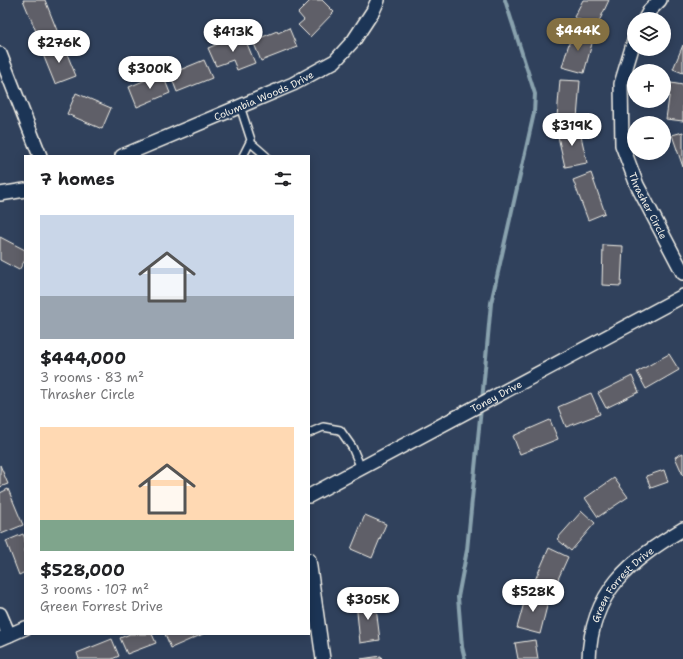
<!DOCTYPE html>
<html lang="en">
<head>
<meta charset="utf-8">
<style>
	body { margin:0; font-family:"Shantell Sans",sans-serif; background:#f2f2f2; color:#202124; height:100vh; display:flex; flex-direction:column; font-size:15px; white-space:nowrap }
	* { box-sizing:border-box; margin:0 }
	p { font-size:13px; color:#757577 }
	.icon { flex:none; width:22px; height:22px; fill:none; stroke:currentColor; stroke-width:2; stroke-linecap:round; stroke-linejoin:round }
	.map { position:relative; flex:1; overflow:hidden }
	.details { position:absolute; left:24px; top:155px; width:286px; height:480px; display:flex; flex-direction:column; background:#fff; border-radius:0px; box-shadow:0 2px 10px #0003 }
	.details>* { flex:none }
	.controls { position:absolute; left:627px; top:12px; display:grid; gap:8px }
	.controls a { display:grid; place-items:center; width:44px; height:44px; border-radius:50%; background:#fff; box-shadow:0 2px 10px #0003; font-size:20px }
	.price { position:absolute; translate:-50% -34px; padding:0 9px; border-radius:14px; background:#fff; color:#222; font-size:13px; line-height:26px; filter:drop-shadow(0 1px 2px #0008) }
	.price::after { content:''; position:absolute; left:50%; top:24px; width:12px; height:9px; margin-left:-6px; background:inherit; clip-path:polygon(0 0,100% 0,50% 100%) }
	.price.selected { background:#847042; color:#fff }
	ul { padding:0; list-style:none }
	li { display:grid; align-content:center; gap:8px; height:212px; padding:0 16px }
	li span { display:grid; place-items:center; height:124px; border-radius:0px; color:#555 }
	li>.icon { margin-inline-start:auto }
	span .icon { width:72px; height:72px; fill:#fffc; stroke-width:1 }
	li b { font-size:17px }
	h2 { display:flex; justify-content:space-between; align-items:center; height:48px; padding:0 16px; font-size:17px }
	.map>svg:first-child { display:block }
</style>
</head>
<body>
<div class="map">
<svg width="683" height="659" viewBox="0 0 683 659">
	<rect width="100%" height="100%" fill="#30415c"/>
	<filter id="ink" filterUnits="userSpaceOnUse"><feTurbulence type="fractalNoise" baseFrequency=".025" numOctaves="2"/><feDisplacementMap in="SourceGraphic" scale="8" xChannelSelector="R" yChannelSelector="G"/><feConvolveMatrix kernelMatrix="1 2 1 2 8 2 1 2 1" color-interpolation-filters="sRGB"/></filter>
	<g filter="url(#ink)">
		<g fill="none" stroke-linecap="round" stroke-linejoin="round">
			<path stroke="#89a2ae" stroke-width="4" d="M482,401l9,-98 43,-190 1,-19 -30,-94
				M465,659l-3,-12 -4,-50 9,-47 14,-142"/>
		</g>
		<path fill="#5e5e68" stroke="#f4f1e8" d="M23,0h22l13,33 -18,8z
			M311,0h11l12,12 -24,25 -12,-12 6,-5 -6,-7z
			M583,0h26l-13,28 -22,-11z
			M289,28l8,19 -36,14 -8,-20 24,-10 1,2z
			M573,30l21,6 -10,37 -22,-6z
			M243,34l12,29 -18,7 -4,-10 -17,6 -8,-18z
			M63,44l13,32 -21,8 -13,-32z
			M683,45v28l-10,-4z
			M204,60l8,18 -35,14 -7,-18z
			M162,73l8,20 -33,14 -8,-20z
			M560,80l20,1 -3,38 -20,-2z
			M671,83l12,2v36l-17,-2z
			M76,93l35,15 -9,21 -35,-15z
			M579,127l8,36 -22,4 -8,-35z
			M683,132v35l-11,-32z
			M591,173l14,40 -17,7 -15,-40z
			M0,237l25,13v10l-6,10 -19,-10z
			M603,245l20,1 -2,40 -19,-1z
			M669,354l10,16 -33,19 -9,-17z
			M632,376l7,16 -33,16 -8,-15z
			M591,393l9,21 -34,13 -8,-20z
			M550,420l8,19 -38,15 -7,-18z
			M683,453v22l-8,-18z
			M0,465l8,19 -8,3z
			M664,470l4,12 -17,6 -5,-12z
			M614,478l14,19 -30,20 -13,-19z
			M8,489l15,36 -22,9 -1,-3v-38z
			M582,511l13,12 -24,28 -14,-12z
			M365,515l21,9 -14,34 -21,-9z
			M23,534l2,5v33l-6,3 -13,-34z
			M549,548l19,9 -14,31 -19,-8z
			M527,592l22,6 -9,36 -23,-6z
			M375,600l5,40 -20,3 -4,-41z
			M130,634h22l4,9 -29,11 -7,-16z
			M165,634h38l-32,14z
			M112,639l7,17 -7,3h-33l-2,-6z
			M535,640l3,19h-20l-3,-16z
			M381,656l1,3h-21z"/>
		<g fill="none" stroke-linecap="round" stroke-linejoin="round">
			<g stroke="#f4f1e8" stroke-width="10">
				<path id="service" d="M240,106l11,34 -8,16
					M250,142l16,14
					M309,433l14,-6 17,3 12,17 9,21"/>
			</g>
			<g stroke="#f4f1e8" stroke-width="16">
				<g id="minor">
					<path d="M645,19l5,-9 10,-10"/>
					<path id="s1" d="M634,41l-13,43 1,61 15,40 46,88"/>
					<path d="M0,54l40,102"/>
					<path id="s2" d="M122,156l171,-72 42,-23 19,-21 19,-29 5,-11"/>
					<path d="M0,194l25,-4"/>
					<path id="s3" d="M309,496l374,-200"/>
					<path d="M309,560l14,99"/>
					<path d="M0,614l9,21"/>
					<path d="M0,639l25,-11"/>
					<path id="s4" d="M589,659c2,-68 41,-98 94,-130"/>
				</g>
			</g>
			<use href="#service" stroke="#1d3557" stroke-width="7"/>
			<use href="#minor" stroke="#1d3557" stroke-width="13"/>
		</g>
	</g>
	<g text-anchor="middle" stroke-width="3" stroke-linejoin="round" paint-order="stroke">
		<g font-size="10" fill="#f4f1e8" stroke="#1d3557">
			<text dy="4" stroke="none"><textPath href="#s2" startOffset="154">Columbia Woods Drive</textPath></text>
			<text dy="4" stroke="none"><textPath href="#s1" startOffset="172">Thrasher Circle</textPath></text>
			<text dy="4" stroke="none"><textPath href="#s3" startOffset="212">Toney Drive</textPath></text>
			<text dy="4" stroke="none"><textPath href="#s4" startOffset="85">Green Forrest Drive</textPath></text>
		</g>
	</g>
</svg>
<div class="controls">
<a><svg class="icon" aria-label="layers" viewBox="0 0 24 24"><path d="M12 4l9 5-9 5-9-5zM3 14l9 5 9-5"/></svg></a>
<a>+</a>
<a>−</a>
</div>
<b class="price selected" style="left:578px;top:52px">$444K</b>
<b class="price" style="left:233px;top:53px">$413K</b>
<b class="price" style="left:59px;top:64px">$276K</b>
<b class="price" style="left:150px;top:90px">$300K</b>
<b class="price" style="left:572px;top:147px">$319K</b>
<b class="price" style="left:533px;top:613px">$528K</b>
<b class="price" style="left:368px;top:621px">$305K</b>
<section class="details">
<h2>7 homes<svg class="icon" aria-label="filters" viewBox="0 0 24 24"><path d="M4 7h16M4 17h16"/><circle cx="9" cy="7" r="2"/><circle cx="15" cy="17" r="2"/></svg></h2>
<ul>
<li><span style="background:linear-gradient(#c9d6e8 65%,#9aa5b1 0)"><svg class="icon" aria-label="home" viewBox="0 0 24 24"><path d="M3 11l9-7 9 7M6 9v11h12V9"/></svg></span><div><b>$444,000</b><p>3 rooms · 83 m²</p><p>Thrasher Circle</p></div></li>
<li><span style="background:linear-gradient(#ffd9b3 75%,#7fa58c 0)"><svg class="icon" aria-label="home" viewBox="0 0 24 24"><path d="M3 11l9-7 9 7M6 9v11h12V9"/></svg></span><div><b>$528,000</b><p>3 rooms · 107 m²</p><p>Green Forrest Drive</p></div></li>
</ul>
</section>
</div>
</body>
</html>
